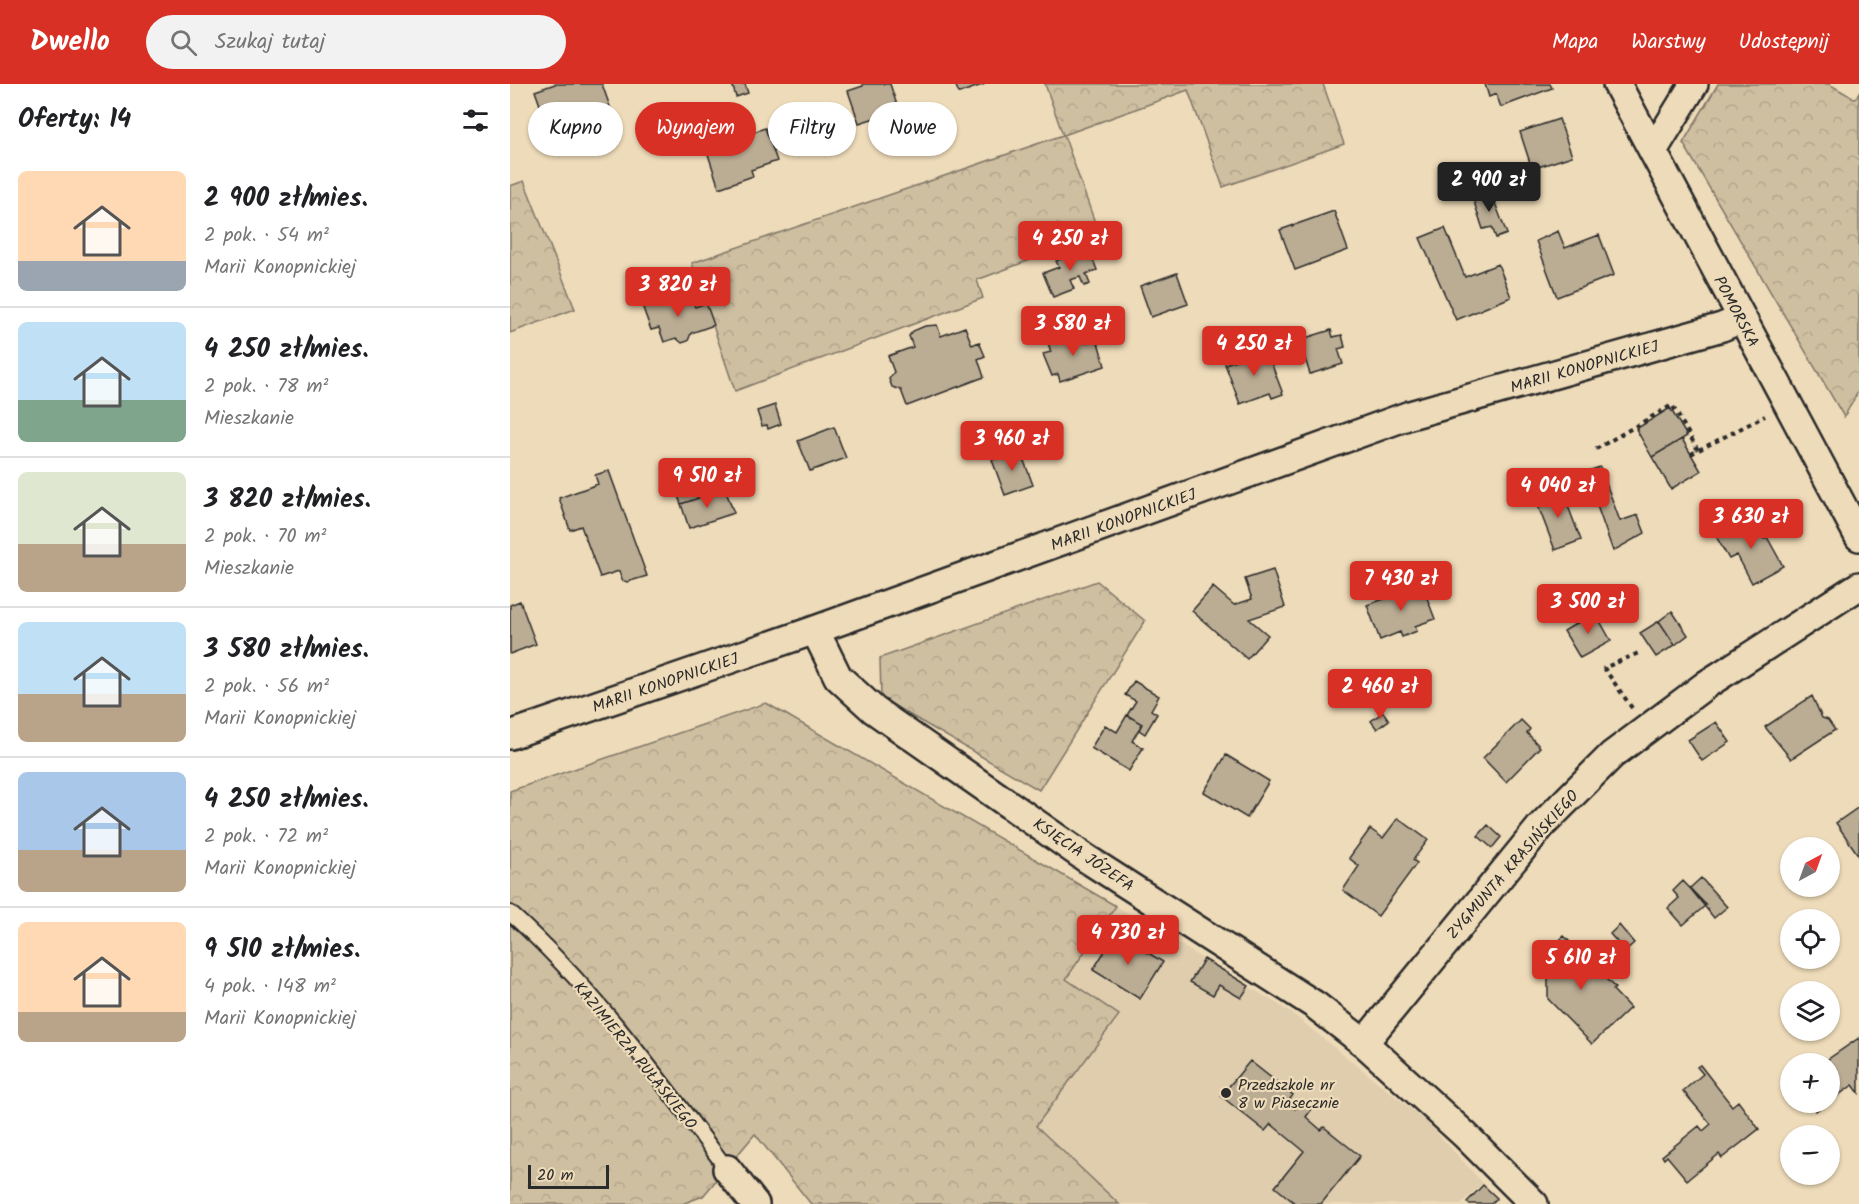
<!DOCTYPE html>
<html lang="pl">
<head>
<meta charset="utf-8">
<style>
	body { margin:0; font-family:Kalam,sans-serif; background:#f2f2f2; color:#202124; height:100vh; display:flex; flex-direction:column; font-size:22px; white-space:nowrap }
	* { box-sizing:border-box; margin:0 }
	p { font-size:20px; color:#757577 }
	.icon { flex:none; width:33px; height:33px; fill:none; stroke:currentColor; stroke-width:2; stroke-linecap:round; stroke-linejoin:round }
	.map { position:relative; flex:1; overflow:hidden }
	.panel { display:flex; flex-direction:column; background:#fff; width:510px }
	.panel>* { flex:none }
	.top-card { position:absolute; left:18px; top:18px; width:570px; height:54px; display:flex; gap:12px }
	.needle { width:39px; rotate:41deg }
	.buttons { position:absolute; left:1270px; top:753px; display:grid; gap:12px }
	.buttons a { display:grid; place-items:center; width:60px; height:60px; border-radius:50%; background:#fff; box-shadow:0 2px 4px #0004; font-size:30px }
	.scale { position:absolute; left:18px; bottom:15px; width:81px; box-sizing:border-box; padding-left:6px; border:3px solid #2b2b2b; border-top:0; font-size:16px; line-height:21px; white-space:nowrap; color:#2b2b2b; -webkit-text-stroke:4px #eedbb9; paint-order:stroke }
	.price { position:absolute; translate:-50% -51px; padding:0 14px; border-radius:6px; background:#d93025; color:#fff; font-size:20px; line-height:39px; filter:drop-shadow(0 2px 3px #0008) }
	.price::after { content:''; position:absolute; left:50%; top:36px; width:18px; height:14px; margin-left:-9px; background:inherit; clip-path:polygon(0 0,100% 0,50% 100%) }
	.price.on { background:#222; color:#fff }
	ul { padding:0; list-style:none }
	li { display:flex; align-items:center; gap:18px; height:150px; padding:0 18px }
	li+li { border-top:2px solid #e0e0e0 }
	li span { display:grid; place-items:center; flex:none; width:168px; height:120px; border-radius:9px; color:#555 }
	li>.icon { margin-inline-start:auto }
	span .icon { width:72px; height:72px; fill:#fffc; stroke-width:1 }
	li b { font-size:26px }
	h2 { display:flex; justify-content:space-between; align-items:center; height:72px; padding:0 18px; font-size:26px }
	.chip { padding:0 21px; border-radius:27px; background:#fff; box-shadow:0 2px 4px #0004; font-size:21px; line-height:54px }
	.chip.on { background:#d93025; color:#fff }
	header { display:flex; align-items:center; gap:36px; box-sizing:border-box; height:84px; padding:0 30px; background:#d93025; color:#fff }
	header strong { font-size:28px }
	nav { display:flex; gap:33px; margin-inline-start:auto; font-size:21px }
	.search { width:420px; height:54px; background:#f2f2f2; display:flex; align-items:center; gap:15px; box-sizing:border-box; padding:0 21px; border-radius:33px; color:#757577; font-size:22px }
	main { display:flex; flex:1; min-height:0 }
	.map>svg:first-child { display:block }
</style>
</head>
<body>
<header>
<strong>Dwello</strong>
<div class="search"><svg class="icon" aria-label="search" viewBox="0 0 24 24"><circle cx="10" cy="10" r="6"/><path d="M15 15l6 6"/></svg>Szukaj tutaj</div>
<nav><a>Mapa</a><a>Warstwy</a><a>Udostępnij</a></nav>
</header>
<main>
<section class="panel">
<h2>Oferty: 14<svg class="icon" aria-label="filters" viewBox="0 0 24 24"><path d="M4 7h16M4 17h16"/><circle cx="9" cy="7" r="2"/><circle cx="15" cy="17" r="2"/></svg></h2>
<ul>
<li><span style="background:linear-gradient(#ffd9b3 75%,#9aa5b1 0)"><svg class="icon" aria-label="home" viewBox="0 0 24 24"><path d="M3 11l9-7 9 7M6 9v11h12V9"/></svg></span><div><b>2 900 zł/mies.</b><p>2 pok. · 54 m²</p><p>Marii Konopnickiej</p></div></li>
<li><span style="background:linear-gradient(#bfe0f5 65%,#7fa58c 0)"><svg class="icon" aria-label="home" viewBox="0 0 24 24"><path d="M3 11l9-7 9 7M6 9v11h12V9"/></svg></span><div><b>4 250 zł/mies.</b><p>2 pok. · 78 m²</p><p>Mieszkanie</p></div></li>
<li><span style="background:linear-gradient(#dfe7d0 60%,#b9a48a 0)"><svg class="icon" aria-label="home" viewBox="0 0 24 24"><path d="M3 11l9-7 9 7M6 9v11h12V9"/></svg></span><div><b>3 820 zł/mies.</b><p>2 pok. · 70 m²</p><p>Mieszkanie</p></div></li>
<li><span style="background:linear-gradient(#bfe0f5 60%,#b9a48a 0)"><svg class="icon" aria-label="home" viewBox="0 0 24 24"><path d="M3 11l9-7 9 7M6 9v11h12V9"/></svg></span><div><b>3 580 zł/mies.</b><p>2 pok. · 56 m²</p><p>Marii Konopnickiej</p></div></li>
<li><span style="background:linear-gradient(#a9c7e8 65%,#b9a48a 0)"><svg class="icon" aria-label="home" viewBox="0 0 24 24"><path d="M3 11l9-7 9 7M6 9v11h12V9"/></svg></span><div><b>4 250 zł/mies.</b><p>2 pok. · 72 m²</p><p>Marii Konopnickiej</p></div></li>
<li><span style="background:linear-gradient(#ffd9b3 75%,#b9a48a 0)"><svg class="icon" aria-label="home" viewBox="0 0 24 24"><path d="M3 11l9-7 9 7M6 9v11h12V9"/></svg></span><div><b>9 510 zł/mies.</b><p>4 pok. · 148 m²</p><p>Marii Konopnickiej</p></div></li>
</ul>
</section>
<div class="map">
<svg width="1349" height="1120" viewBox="0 0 1349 1120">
	<defs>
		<pattern id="forest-crowns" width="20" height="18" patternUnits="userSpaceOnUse" patternTransform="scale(1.5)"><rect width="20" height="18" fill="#cfbfa1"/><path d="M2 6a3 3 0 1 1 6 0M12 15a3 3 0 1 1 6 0" fill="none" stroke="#b2a48b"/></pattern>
	</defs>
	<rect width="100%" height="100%" fill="#eedbb9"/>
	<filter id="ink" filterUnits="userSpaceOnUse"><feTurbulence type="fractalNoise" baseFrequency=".0167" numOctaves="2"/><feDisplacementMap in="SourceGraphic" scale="12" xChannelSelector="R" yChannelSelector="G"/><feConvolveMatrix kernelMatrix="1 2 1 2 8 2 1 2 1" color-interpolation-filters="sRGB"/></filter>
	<g filter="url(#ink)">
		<path fill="#dfcdae" d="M606,822l173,105 137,110 57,62 -22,21h-342l-84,-78 84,-110 -53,-37z"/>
		<path fill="url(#forest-crowns)" stroke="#7d7566" stroke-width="1.5" d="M535,0h278l21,60 -121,43 -35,-97 -124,45 35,99 -122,46 6,18 -248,93 -43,-128 371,-128z
			M1208,0h111l26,15 4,-6v297l-15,27 -161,-274z
			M14,97l51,128 -65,24v-147z
			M587,497l48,40 -106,169 -158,-92 -1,-40z
			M256,619l350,203 -50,73 53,36 -83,111 83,78h-308l-56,-70 -52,62 -21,8h-172v-413z"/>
		<path fill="#bbad94" stroke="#2b2b2b" stroke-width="1.5" d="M45,0h47l13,37 -30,11 -10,-27 -31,11 -9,-25z
			M222,0h13l3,9 -12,4z
			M353,0h27l13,39 -21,8 -4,-14 -19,6 -11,-32 15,-5z
			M445,0h30l-26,9z
			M975,0h65l2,4 -51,19 -5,-13 -7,3z
			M294,23l11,32 -24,8 -11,-32z
			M1049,35l13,37 -40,13 -12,-37z
			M255,44l12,33 -26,9 2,6 -34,12 -15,-46 25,-8 2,6z
			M980,106l17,44 -11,4 -4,-11 -9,2 -11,-33z
			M824,127l14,39 -53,20 -15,-40z
			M935,144l20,49 33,-13 13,33 -55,23 -36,-82z
			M1048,147l7,17 34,-13 15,40 -57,22 -21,-56z
			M578,163l9,23 -11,4 4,10 -6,2 -4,-9 -10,3 4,9 -21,8 -10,-24 16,-6 -3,-6z
			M667,189l11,31 -37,13 -11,-31z
			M180,208l5,15 11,-4 8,22 -23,8 -3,8 -6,2 -6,-5 -12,4 -5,-14 -8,2 -8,-22z
			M427,241l4,11 24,-9 7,18 7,-3 6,14 -7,3 6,18 -77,29 -6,-16 -9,-3 -3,-8 5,-7 -6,-16 25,-9 -4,-11 4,-5 12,-5z
			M821,246l2,7 9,-2 3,12 -7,2 5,15 -33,10 -11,-34z
			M554,250l3,7 15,-5 3,7 12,-4 8,27 -45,15 -2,-7 -6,2 -9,-22 8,-2 -4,-12z
			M756,265l17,45 -11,4 -2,-5 -30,11 -15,-40z
			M265,321l6,19 -13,5 -1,-4 -5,1 -5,-15z
			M1160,324l17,28 -35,21 -16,-28z
			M324,343l12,31 -36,13 -12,-30z
			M1172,355l19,32 -30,18 -19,-32z
			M510,366l13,35 -28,10 -13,-35z
			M207,381l8,24 -44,15 -9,-24z
			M1090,383l20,54 18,-6 7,18 -32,18 -28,-79z
			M99,387l38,105 -20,6 -5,-2 -3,-9 -19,6 -19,-51 -11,4 -11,-32 39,-14 -3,-9z
			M1051,404l20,52 -26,10 -20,-52z
			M215,405l9,24 -45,15 -8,-24z
			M1243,434l11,21 3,-2 16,29 -31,17 -15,-28 -8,4 -12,-21z
			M763,486l12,37 -36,12 19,16 -21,24 -55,-48 21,-24 21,18 18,-6 -7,-20z
			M912,501l13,34 -20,7 2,5 -15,6 -2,-5 -20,8 -13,-35 17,-6 -2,-5 21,-8 2,5z
			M10,517l16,43 -26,10v-49z
			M1162,527l16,24 -13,10 -16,-24z
			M1085,528l16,29 -31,17 -16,-27z
			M1149,537l16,24 -19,12 -16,-24z
			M624,597l25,15 -8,14 6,4 -12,20 -6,-4 3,-6 -15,-9 9,-14 -11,-6z
			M1302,612l10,22 6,2 7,10 -44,29 -26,-32z
			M873,628l6,8 -12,9 -6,-8z
			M617,631l15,9 -10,17 11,7 -14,23 -38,-23 14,-23 12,7z
			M1011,636l9,9 -3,4 13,14 -34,35 -23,-24z
			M1206,638l14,20 -28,19 -14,-21z
			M716,671l43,26 -22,37 -43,-26z
			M1349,723v49l-23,-33z
			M888,734l30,22 -15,20 4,3 -39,53 -35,-26 16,-24 -10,-8 21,-29 13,9z
			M978,741l13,12 -9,11 -14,-12z
			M1191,794l26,29 -13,11 -24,-30z
			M1173,797l23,24 -23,20 -15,-17 11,-10 -6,-7z
			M1109,841l15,18 -9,8 -15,-17z
			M606,849l47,29 -23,37 -47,-29z
			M1054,852l51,52 -2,2 17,18 -38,36 -44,-45v-23l-12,-13z
			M694,875l45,27 -8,12 -22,-13 -6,10 -23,-13z
			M1349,954v55l-6,-8 -23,16v-37h-9z
			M740,977l43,34 -6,8 8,6 6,-8 10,9 -5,7 15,13 3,-3 36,29 -39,48h-25l-21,-17 29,-36 -33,-27 -6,7 -44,-35z
			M1190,981l32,41 6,-5 21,28 -37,29 -3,-4 -32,26 -20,-24 -3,3 -2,-3 37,-30 4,5 8,-7 -28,-33 20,-17 -6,-7z
			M1300,1018h18l-12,9z
			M973,1101l14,13 -6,6h-22l-2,-2z"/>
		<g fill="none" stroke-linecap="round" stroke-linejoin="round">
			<g stroke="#2b2b2b" stroke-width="18">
				<path id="lane" d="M0,829c83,74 150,167 217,256"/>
			</g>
			<g stroke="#2b2b2b" stroke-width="32">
				<path id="street" d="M1107,0l242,453
					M1143,67l41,-67
					M305,546l23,47 36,33 213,149 228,146 49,38 101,92 69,69
					M0,651l305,-105 595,-215 312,-88 19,-8
					M854,959l177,-217 71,-71 95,-71 152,-98
					M217,1085l28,35"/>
			</g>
			<path stroke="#2b2b2b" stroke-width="4" stroke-dasharray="4.5 4.5" stroke-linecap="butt" d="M1086,365l76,-44 26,45
				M1181,370l74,-38
				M1122,624l-28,-40 37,-16"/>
			<use href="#lane" stroke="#eedbb9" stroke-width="14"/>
			<use href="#street" stroke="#eedbb9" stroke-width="27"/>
		</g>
	</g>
	<circle fill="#2b2b2b" stroke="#eedbb9" stroke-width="2" cx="716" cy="1009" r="6"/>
	<g text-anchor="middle" stroke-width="4.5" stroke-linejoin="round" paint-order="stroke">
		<g font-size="16" fill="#2b2b2b" stroke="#eedbb9">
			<text transform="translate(1227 227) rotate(62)" y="6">POMORSKA</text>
			<text transform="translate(1074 282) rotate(-16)" y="6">MARII KONOPNICKIEJ</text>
			<text transform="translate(613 435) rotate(-20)" y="6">MARII KONOPNICKIEJ</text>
			<text transform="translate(155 598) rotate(-19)" y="6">MARII KONOPNICKIEJ</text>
			<text transform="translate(574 770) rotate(34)" y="6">KSIĘCIA JÓZEFA</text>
			<text transform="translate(1002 780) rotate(-49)" y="6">ZYGMUNTA KRASIŃSKIEGO</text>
			<text transform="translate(126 971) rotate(51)" y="6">KAZIMIERZA PUŁASKIEGO</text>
		</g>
		<g font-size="16" fill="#2b2b2b" stroke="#eedbb9" text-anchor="start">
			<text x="728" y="1006">Przedszkole nr<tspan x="728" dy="18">8 w Piasecznie</tspan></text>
		</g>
	</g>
</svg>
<div class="buttons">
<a><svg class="needle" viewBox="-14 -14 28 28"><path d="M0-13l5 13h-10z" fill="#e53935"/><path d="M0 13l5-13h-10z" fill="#757577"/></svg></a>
<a><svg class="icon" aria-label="locate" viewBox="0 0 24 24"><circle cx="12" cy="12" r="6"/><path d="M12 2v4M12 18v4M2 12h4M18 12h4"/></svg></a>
<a><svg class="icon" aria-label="layers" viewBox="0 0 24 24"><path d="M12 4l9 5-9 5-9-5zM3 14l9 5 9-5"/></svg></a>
<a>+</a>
<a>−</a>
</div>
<div class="scale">20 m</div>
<b class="price on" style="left:979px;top:129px">2 900 zł</b>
<b class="price" style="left:560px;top:188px">4 250 zł</b>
<b class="price" style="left:168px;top:234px">3 820 zł</b>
<b class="price" style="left:563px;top:273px">3 580 zł</b>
<b class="price" style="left:744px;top:293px">4 250 zł</b>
<b class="price" style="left:502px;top:388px">3 960 zł</b>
<b class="price" style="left:197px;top:425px">9 510 zł</b>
<b class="price" style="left:1048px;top:435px">4 040 zł</b>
<b class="price" style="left:1241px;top:466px">3 630 zł</b>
<b class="price" style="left:891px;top:528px">7 430 zł</b>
<b class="price" style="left:1078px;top:551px">3 500 zł</b>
<b class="price" style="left:870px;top:636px">2 460 zł</b>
<b class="price" style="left:618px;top:882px">4 730 zł</b>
<b class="price" style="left:1071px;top:907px">5 610 zł</b>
<div class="top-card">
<a class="chip">Kupno</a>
<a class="chip on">Wynajem</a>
<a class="chip">Filtry</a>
<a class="chip">Nowe</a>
</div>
</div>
</main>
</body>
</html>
